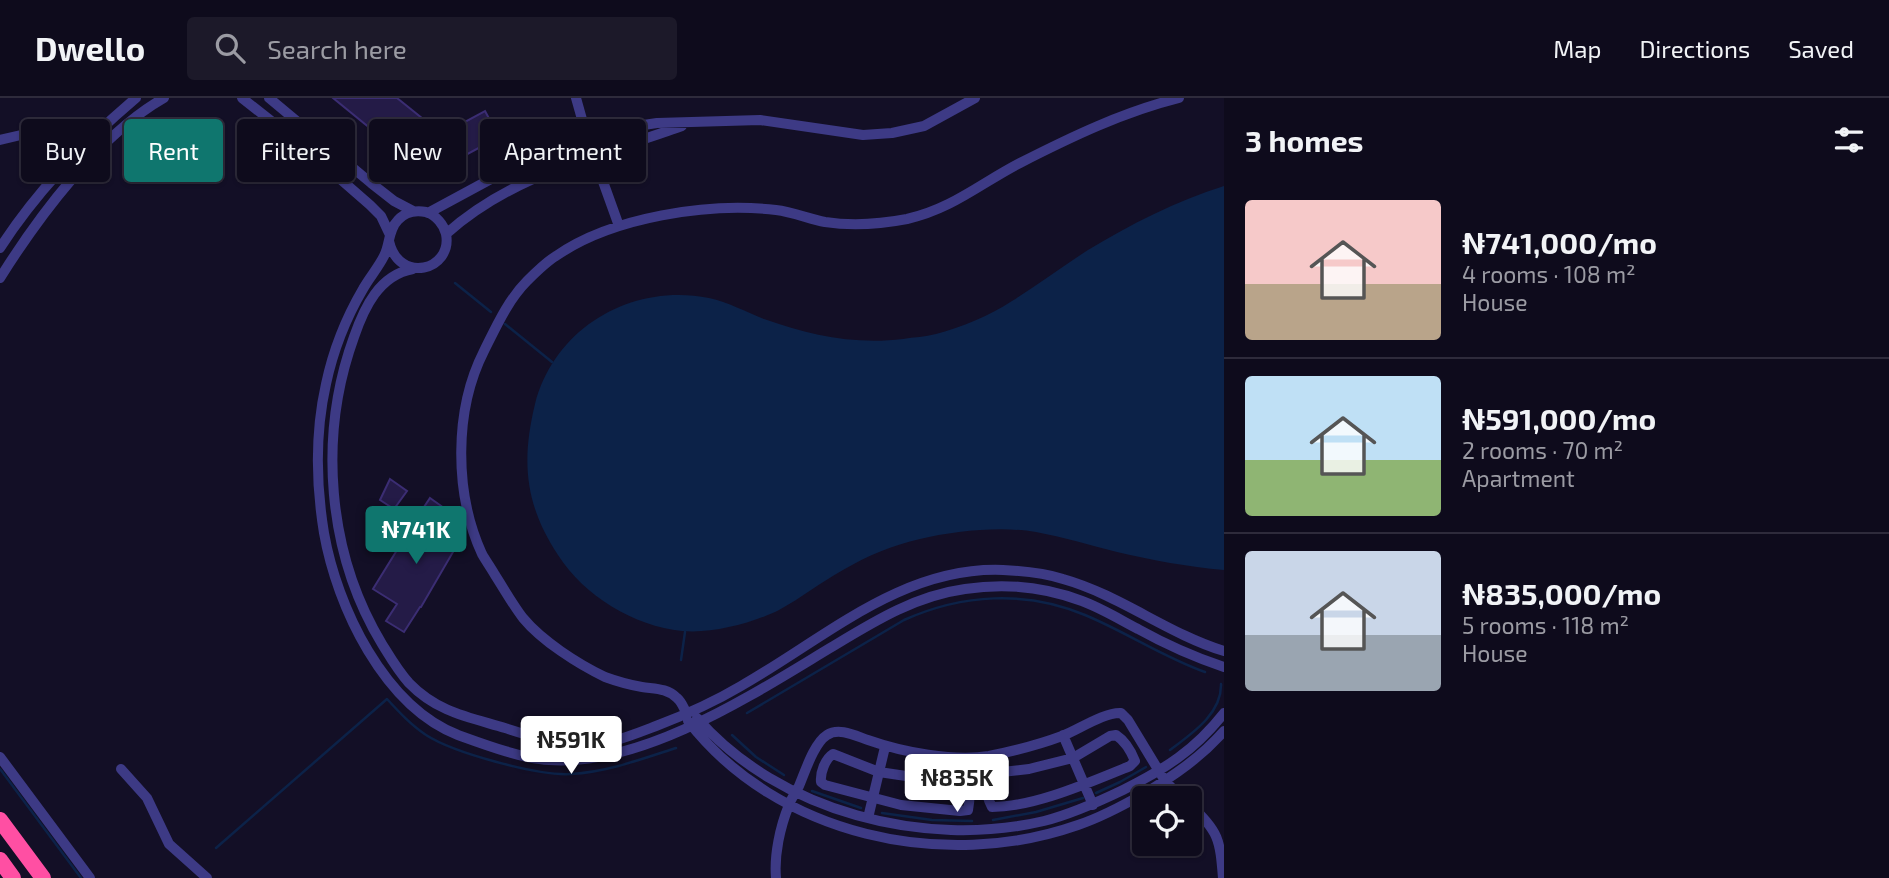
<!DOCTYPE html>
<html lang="en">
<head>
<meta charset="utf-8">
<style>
	body { margin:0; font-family:"Exo 2",sans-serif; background:#1c1929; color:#f1f3f6; height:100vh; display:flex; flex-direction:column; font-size:26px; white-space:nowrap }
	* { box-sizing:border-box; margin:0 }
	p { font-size:23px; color:#9b9ba3 }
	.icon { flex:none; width:38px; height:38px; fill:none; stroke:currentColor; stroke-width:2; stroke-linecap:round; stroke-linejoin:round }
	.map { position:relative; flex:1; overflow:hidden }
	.details { display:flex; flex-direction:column; background:#0e0b1c; width:665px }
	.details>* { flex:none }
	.top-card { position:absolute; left:21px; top:21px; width:665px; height:63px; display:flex; gap:14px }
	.controls { position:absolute; left:1132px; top:688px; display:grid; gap:14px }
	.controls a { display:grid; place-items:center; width:70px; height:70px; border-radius:7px; background:#0e0b1c; box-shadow:0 2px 5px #0004,0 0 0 2px #2e2b3b; font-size:35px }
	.price { position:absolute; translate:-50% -60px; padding:0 16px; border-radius:7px; background:#fff; color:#222; font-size:23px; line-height:46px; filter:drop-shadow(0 2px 4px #0008) }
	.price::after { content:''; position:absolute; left:50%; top:42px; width:21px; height:16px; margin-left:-10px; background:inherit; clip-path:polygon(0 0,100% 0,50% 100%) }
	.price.selected { background:#0f766e; color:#fff }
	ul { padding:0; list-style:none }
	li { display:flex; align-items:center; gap:21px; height:175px; padding:0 21px }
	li+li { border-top:2px solid #2e2b3b }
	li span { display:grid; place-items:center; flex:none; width:196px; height:140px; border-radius:7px; color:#555 }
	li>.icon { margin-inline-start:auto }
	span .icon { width:84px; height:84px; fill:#fffc; stroke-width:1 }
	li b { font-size:30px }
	h2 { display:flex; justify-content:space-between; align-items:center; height:84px; padding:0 21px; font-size:30px }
	.chip { padding:0 24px; border-radius:7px; background:#0e0b1c; box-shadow:0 2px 5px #0004,0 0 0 2px #2e2b3b; font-size:24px; line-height:63px }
	.chip.selected { background:#0f766e; color:#fff }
	header { display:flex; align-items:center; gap:42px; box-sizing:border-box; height:98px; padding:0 35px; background:#0e0b1c; border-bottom:2px solid #2e2b3b }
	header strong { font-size:33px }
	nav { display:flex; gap:38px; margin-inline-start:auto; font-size:24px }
	.search { width:490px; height:63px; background:#1c1929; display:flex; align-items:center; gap:18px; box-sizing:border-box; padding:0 24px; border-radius:7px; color:#9b9ba3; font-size:26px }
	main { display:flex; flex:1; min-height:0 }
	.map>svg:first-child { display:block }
</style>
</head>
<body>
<header>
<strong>Dwello</strong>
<div class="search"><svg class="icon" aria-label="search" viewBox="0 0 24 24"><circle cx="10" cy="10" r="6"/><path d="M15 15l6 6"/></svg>Search here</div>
<nav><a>Map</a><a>Directions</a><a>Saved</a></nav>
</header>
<main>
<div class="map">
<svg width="1224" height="780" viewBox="0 0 1224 780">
	<rect width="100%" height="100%" fill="#130f26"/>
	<path fill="#0c2248" d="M1224,88v384c-36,-3 -72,-10 -107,-18 -27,-7 -54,-15 -81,-20 -35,-6 -82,-1 -116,7 -27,6 -53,17 -77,31 -22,12 -42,28 -64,40 -26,13 -67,24 -97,21 -48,-5 -98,-35 -124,-76 -33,-50 -37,-93 -23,-151 20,-77 97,-121 174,-106 19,4 37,14 55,21 45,16 90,26 139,20 11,-2 22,-2 33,-5 26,-7 53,-18 76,-33 26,-16 51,-35 76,-51 43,-26 88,-49 136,-64z"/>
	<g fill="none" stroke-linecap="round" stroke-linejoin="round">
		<path stroke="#0c2248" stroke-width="2.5" d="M455,185l36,29
			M505,226l47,38
			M681,562l4,-28
			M747,615l157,-93c58,-26 122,-30 181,-5 41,17 78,42 120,57
			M732,637l24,22 28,18
			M1170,652c21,-16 52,-36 51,-66
			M0,671l81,109
			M812,693l49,17
			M1096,695l24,-11 26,-15
			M882,715l50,7 40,1
			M993,722l43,-8 47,-14
			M216,750l171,-149c12,13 24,26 39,36 28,18 112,41 145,39 36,-2 71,-15 105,-26"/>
	</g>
	<path fill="#241b47" stroke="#3b2d73" stroke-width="2" d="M333,0h64l31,25 -25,32z
		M485,13l14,26 -61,33 -14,-26z
		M390,381l17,12 -13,18 -14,-9z
		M430,400l14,10 -11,18 27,14 -39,67h-1l-16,25 -18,-11 11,-17 -24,-15 29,-47h-1l11,-21 2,1z"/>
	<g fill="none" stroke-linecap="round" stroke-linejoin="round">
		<path stroke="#3d3a85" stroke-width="10" d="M242,0l57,45 71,62 11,11 9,19
			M269,0l102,85 23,18 19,10
			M576,0l11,39 32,89
			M0,42l21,-5
			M428,115l74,-40 85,-36 30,-8 40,-6 103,-3 103,15 29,-2 32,-7 51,-28
			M446,136c68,-61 153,-78 236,-108
			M389,143c10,44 64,29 57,-7 -2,-9 -10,-19 -20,-22 -10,-2 -21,0 -28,8 -10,10 -8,25 -14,36 -6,12 -15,22 -21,33 -17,29 -30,62 -37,95 -11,49 -10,100 -2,149 13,74 60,173 134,202 25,9 65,24 91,25 93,7 203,-65 281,-112 43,-26 84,-52 135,-59 39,-6 80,-2 117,12 19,7 37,18 56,28 27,15 56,28 86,38
			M0,150c37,-57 84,-106 136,-150
			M413,171c-34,6 -49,39 -59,68 -36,99 -27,216 28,307 8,13 16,27 27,39 28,29 59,34 96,45 22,7 43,14 65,17 29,4 60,-9 86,-19 29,-11 58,-24 85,-40 83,-47 161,-120 262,-116 20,1 41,3 60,9 57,16 105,55 161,72
			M0,180c39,-62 99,-143 164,-180
			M687,616c-3,-5 -5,-12 -10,-16 -10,-10 -22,-9 -35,-11 -12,-2 -26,-6 -37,-10 -27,-13 -63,-36 -82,-59 -10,-13 -19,-29 -28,-43 -4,-7 -9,-14 -13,-21 -28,-61 -28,-144 2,-203 12,-24 24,-51 43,-70 9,-9 19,-19 29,-25 56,-39 153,-54 220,-46 17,2 33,9 49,12 26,4 56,2 82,-3 45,-10 74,-36 113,-56 51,-26 103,-51 159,-65
			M697,620c82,94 228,131 347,103 28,-7 54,-19 79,-31 42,-21 72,-40 101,-77
			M688,623c89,115 256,151 390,104 24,-8 46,-20 67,-32 30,-18 56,-36 79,-62
			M1063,637l30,70
			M1116,637c9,6 15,16 19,26l-5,5c-40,16 -95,41 -138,41 -5,-9 -7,-21 -5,-31l6,-3 36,-4 44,-11 37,-22z
			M833,656l46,18 27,4 56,-1c10,8 8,24 6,35l-8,1 -59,-6 -76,-20 -4,-3c-1,-9 4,-23 12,-28z
			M0,659l90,121
			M121,671l26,29 22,46 38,34
			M1190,707c29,26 30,35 33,73
			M868,720l17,-71
			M776,780c-2,-23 4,-51 13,-73 2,-7 7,-12 10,-19 6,-14 15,-43 28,-51 12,-8 29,1 41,5 34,12 86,22 121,16 25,-5 49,-11 73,-20 16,-6 42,-24 59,-23l7,7 37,61 17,17"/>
		<path stroke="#ff4fa3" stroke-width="16" d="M0,722l43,58
			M0,762l13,18"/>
	</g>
</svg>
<div class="controls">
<a><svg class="icon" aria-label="locate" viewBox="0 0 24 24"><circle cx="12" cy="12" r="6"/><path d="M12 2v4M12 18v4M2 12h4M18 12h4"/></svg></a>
</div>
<b class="price selected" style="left:416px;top:468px">₦741K</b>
<b class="price" style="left:571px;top:678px">₦591K</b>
<b class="price" style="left:957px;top:716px">₦835K</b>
<div class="top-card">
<a class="chip">Buy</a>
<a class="chip selected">Rent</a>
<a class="chip">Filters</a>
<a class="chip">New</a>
<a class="chip">Apartment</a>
</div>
</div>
<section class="details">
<h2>3 homes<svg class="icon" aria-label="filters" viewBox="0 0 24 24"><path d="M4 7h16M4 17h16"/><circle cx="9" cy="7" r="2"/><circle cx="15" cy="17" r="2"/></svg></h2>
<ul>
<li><span style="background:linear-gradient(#f6c9c9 60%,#b9a48a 0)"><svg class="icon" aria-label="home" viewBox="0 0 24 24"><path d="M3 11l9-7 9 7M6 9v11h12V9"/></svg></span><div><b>₦741,000/mo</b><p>4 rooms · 108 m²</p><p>House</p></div></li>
<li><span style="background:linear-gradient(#bfe0f5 60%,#8fb573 0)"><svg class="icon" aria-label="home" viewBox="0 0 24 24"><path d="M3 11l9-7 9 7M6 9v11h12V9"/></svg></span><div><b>₦591,000/mo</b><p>2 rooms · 70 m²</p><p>Apartment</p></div></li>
<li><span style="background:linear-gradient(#c9d6e8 60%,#9aa5b1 0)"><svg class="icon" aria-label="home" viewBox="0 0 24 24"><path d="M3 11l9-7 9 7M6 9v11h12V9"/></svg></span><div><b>₦835,000/mo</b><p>5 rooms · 118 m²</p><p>House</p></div></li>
</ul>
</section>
</main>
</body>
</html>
